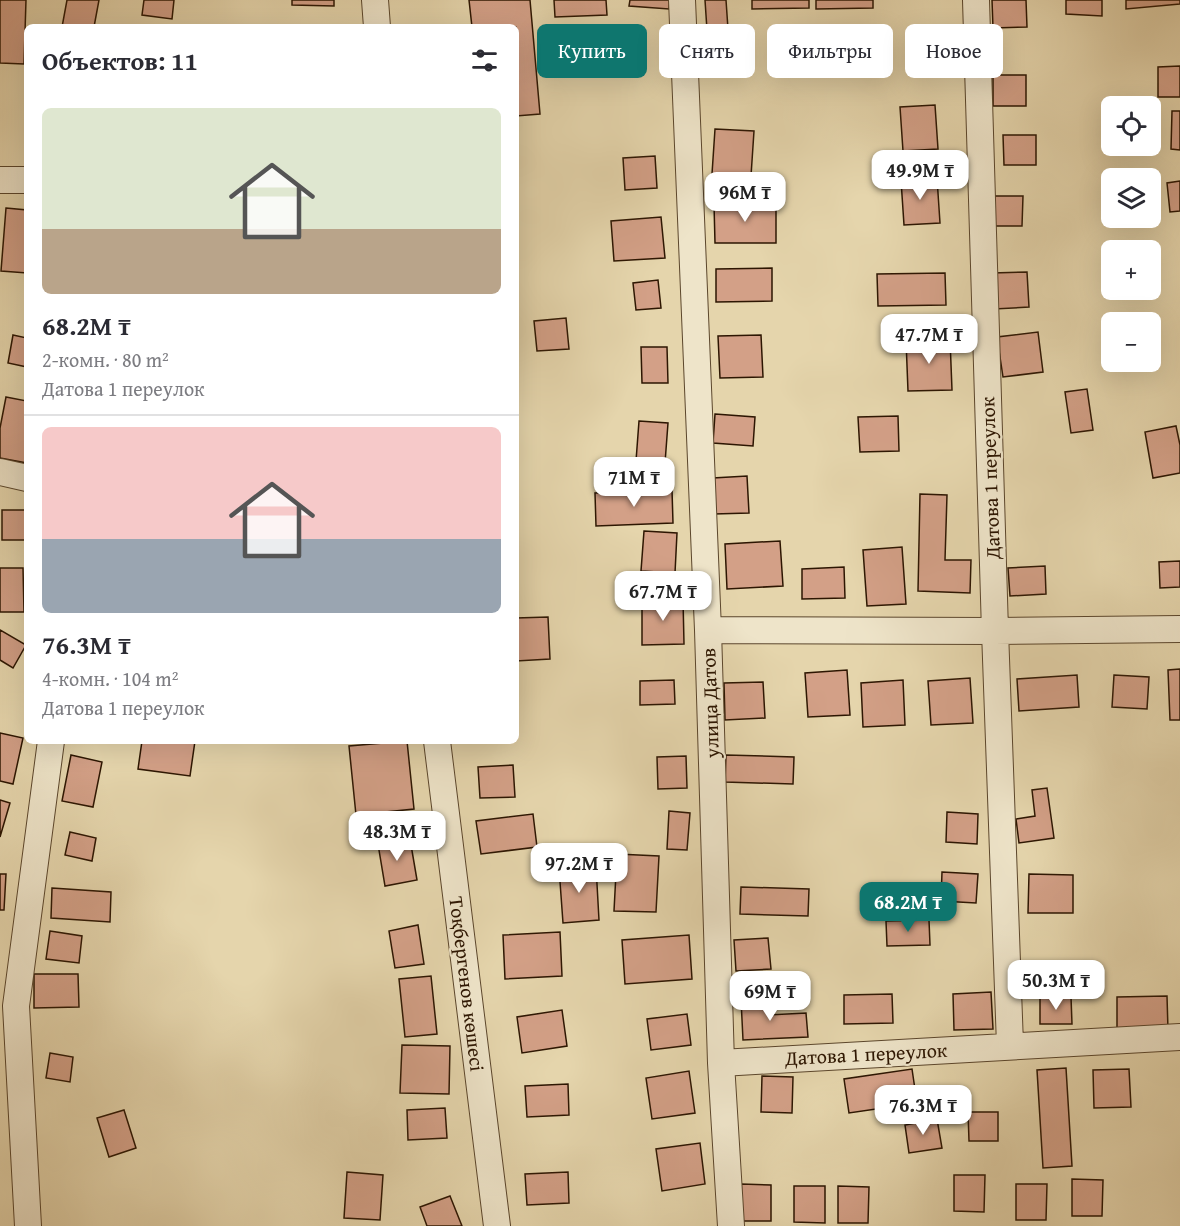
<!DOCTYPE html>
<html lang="ru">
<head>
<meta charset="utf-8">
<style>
	body { margin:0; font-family:"Gentium Book Plus",serif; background:#f2f2f3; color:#2b2b33; height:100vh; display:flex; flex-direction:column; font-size:22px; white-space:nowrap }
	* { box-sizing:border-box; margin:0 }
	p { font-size:20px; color:#7c7c81 }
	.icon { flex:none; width:33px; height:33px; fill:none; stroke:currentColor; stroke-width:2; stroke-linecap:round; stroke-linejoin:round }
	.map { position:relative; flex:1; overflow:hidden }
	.sheet { position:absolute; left:24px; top:24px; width:495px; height:720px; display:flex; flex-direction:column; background:#fff; border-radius:9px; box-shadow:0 6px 24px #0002 }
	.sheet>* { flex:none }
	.banner { position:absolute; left:537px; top:24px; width:552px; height:54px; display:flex; gap:12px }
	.controls { position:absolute; left:1101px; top:96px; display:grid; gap:12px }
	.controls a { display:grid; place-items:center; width:60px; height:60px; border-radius:9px; background:#fff; box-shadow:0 6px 24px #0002; font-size:30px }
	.price { position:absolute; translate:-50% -51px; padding:0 14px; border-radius:12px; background:#fff; color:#222; font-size:20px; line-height:39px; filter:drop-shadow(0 2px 3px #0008) }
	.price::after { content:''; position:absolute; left:50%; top:36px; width:18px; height:14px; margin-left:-9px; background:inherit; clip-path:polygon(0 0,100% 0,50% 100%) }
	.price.on { background:#0f766e; color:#fff }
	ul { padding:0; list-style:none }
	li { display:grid; align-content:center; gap:12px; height:318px; padding:0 18px }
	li+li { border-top:2px solid #e1e1e2 }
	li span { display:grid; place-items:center; height:186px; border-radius:9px; color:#555 }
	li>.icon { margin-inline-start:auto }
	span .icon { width:108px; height:108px; fill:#fffc; stroke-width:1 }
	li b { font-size:26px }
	h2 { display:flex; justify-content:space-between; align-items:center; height:72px; padding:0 18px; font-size:26px }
	.chip { padding:0 21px; border-radius:9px; background:#fff; box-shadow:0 6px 24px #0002; font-size:21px; line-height:54px }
	.chip.on { background:#0f766e; color:#fff }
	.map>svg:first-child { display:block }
</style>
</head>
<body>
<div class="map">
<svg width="1180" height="1226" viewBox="0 0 1180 1226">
	<rect width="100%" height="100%" fill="#e5d5ac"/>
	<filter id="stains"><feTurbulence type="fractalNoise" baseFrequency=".00333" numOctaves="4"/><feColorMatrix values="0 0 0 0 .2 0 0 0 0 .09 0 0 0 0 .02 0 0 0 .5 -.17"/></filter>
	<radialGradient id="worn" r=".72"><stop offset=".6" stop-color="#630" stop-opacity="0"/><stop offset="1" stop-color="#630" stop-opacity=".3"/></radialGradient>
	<path fill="#d3a087" stroke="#2d1602" stroke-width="1.5" d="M0,0h26l-2,64 -24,-1z
		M67,0h32l-5,27h-32z
		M144,0h30l-2,19 -30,-4z
		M292,0h42v6l-42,-1z
		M469,0h61l10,114 -24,2v-89h-44z
		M554,0h52l1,15 -52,2z
		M630,0h40l-1,9 -40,-3z
		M705,0h21l2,29 -21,1z
		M752,0h57v8l-57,1z
		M816,0h57v8l-57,1z
		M992,0h34l1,27 -34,1z
		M1066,0h36v16l-36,-2z
		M1126,0h54v4l-54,5z
		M1180,66v31h-22v-30z
		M993,75h33v31h-33z
		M935,105l3,44 -35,2 -3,-44z
		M1172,111h8v39l-9,-1z
		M715,129l39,2 -3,45 -39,-2z
		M1003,135h33v30h-32z
		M655,156l2,32 -32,2 -2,-32z
		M937,178l3,45 -36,2 -3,-45z
		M1180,181v30l-10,1 -3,-29z
		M990,196h33l-1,30h-32z
		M776,203v40h-61l-1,-39z
		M6,208l21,2v63l-26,-2z
		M661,217l4,41 -51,3 -3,-40z
		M772,268v33l-56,1v-33z
		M1027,272l2,35 -35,2 -2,-36z
		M945,273l1,32 -68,1 -1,-32z
		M658,280l3,28 -25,2 -3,-27z
		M566,318l3,31 -32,2 -3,-30z
		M1038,332l5,40 -40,5 -6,-40z
		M13,335l14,3v29l-19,-4z
		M761,335l2,42 -43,1 -2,-42z
		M950,339l2,51 -44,1 -2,-51z
		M641,347h26l1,36h-26z
		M1087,389l6,41 -22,3 -6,-41z
		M6,397l21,4v62l-27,-5v-30z
		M715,414l40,3 -2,29 -40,-3z
		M898,416l1,35 -39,1 -2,-35z
		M639,421l29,2 -3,40 -29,-2z
		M1176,426l4,19v28l-27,5 -8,-46z
		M747,476l2,37 -35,1 -1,-36z
		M672,490l1,33 -77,3 -1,-33z
		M920,494l27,1 -2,65h26l-1,33 -52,-2z
		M2,510h25v30h-25z
		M644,531l33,2 -2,40 -34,-2z
		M780,541l3,45 -56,3 -2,-45z
		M902,547l4,57 -39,2 -4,-56z
		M1180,561v26l-20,1 -1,-26z
		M1045,566l1,28 -36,2 -2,-28z
		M844,567l1,31 -43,1v-30z
		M0,568h23l1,44h-24z
		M642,599h41l1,45 -42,1z
		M548,617l2,42 -34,2v-43z
		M0,630l26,15 -13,23 -13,-8z
		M1180,669v51h-10l-2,-50z
		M847,670l3,45 -42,2 -3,-44z
		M1077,675l2,32 -60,4 -2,-32z
		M1114,675l35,2 -2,32 -35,-2z
		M970,678l3,45 -42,2 -3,-44z
		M674,680l1,24 -35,1v-24z
		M903,680l2,45 -42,2 -2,-44z
		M763,682l2,36 -40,2 -1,-37z
		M0,733l23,5 -10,46 -13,-3z
		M142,741h53l-5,35 -52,-7z
		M407,741l7,68 -58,6 -7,-69z
		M71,755l31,7 -9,45 -31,-6z
		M726,755l68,2 -1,27 -68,-2z
		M686,756l1,32 -29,1 -1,-32z
		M513,765l2,32 -35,1 -2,-31z
		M1047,788l7,50 -35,5 -3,-24 19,-3 -3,-26z
		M0,800l10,3 -10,34z
		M669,811l21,2 -3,37 -20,-1z
		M947,812l31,2 -1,30 -31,-2z
		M533,814l4,33 -56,7 -5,-33z
		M70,832l26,6 -4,23 -27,-6z
		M410,839l7,41 -32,6 -7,-42z
		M617,854l42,2 -3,56 -42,-1z
		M596,866l3,54 -36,3 -4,-55z
		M942,872l36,2 -2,29 -35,-2z
		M0,874h6l-2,36h-4z
		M1029,874l44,1v38h-45z
		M741,887l68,2 -1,27 -68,-2z
		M52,888l59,4 -1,30 -59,-4z
		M929,920l1,25 -43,1 -1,-25z
		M418,925l6,39 -29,4 -6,-37z
		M50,931l32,5 -3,27 -33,-4z
		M560,932l2,44 -57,3 -2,-44z
		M689,935l3,44 -67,5 -3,-44z
		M768,938l3,31 -35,2 -2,-31z
		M34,974h44l1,33 -45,1z
		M431,976l6,58 -32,3 -6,-58z
		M991,992l2,37 -39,1 -1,-36z
		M892,994l1,29 -49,1v-29z
		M1167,996l1,34h-51v-33z
		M1040,997h31l1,27h-32z
		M767,998l1,17 38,-2 2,24 -65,3 -2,-41z
		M562,1010l5,36 -45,7 -5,-36z
		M687,1014l4,31 -40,5 -4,-31z
		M402,1045l48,1 -1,48 -49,-1z
		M50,1053l23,4 -3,25 -24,-4z
		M1066,1068l6,98 -29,2 -6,-98z
		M912,1069l5,34 -68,10 -5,-34z
		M1129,1069l2,38 -37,1 -1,-38z
		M689,1071l6,42 -43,6 -6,-41z
		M762,1076l31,1 -1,36 -31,-1z
		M568,1084l1,31 -42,2 -2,-31z
		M445,1108l2,30 -39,2 -1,-30z
		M124,1110l12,38 -27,9 -12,-39z
		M968,1112h30v29h-29z
		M937,1119l5,29 -33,5 -4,-28z
		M700,1143l5,41 -43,7 -6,-42z
		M347,1172l36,3 -3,45 -36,-2z
		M568,1172l1,31 -42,2 -2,-31z
		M954,1175h31l-1,37 -30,-1z
		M1072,1179l31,1 -1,36h-30z
		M741,1184l30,1v36h-31z
		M1016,1184h31l-1,36h-30z
		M794,1186h31v37l-31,-1z
		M838,1186l31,1 -1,36h-30z
		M450,1196l12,30h-35l-7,-19z"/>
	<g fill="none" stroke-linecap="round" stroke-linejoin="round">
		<g stroke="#5b462c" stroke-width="28">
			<path id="minor" d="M375,0l2,27
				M682,0l26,630 13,433 10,163
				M976,0l19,631 15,414
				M0,180h27
				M0,472l27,6
				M708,630l287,1 185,-2
				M437,741l60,485
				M721,1063l459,-26
				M28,1226l-12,-220 35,-265"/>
		</g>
		<use href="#minor" stroke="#eee4c9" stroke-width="26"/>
	</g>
	<g text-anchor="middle" stroke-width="4.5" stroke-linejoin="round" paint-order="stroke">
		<g font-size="20" fill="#2d1602" stroke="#eee4c9">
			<text transform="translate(990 478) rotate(-92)" y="7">Датова 1 переулок</text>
			<text transform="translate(710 703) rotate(-92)" y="7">улица Датов</text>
			<text transform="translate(467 984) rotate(83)" y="7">Тоқбергенов көшесі</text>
			<text transform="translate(866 1054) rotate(-3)" y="7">Датова 1 переулок</text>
		</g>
	</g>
	<rect width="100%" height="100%" filter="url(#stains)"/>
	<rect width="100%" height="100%" fill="url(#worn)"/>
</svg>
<div class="controls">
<a><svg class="icon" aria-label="locate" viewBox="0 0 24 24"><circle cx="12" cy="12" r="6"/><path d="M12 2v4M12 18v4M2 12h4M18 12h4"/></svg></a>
<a><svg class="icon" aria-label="layers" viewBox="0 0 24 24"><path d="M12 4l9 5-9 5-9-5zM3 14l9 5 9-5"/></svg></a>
<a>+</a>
<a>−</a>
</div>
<b class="price" style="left:920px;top:201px">49.9M ₸</b>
<b class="price" style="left:745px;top:223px">96M ₸</b>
<b class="price" style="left:929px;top:365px">47.7M ₸</b>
<b class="price" style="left:634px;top:508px">71M ₸</b>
<b class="price" style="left:663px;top:622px">67.7M ₸</b>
<b class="price" style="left:397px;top:862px">48.3M ₸</b>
<b class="price" style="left:579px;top:894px">97.2M ₸</b>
<b class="price on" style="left:908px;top:933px">68.2M ₸</b>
<b class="price" style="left:1056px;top:1011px">50.3M ₸</b>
<b class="price" style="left:770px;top:1022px">69M ₸</b>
<b class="price" style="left:923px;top:1136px">76.3M ₸</b>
<div class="banner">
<a class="chip on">Купить</a>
<a class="chip">Снять</a>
<a class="chip">Фильтры</a>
<a class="chip">Новое</a>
</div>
<section class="sheet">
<h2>Объектов: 11<svg class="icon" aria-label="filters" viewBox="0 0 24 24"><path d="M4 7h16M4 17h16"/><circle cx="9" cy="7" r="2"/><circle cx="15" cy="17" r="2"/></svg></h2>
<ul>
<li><span style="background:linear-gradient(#dfe7d0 65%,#b9a48a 0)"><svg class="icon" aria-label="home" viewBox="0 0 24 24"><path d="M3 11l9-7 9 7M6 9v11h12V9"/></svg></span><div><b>68.2M ₸</b><p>2-комн. · 80 m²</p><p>Датова 1 переулок</p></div></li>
<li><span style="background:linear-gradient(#f6c9c9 60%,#9aa5b1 0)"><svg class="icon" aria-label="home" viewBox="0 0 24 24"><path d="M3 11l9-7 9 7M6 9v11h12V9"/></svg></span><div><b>76.3M ₸</b><p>4-комн. · 104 m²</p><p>Датова 1 переулок</p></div></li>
</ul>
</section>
</div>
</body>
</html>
